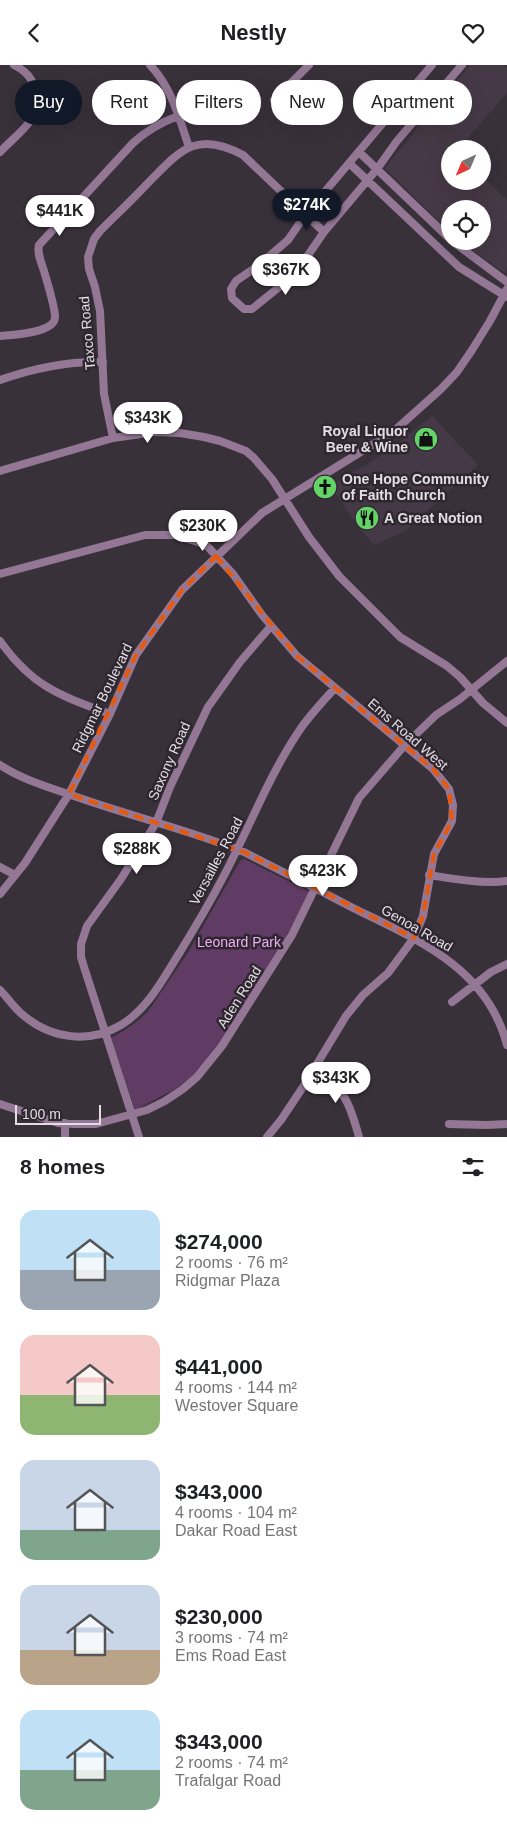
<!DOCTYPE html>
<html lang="en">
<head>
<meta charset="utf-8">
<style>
	body { margin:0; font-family:Arial,sans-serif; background:#f6f6f6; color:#202124; height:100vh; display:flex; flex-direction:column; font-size:19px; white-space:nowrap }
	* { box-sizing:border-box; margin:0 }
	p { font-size:16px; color:#757577 }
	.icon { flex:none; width:28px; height:28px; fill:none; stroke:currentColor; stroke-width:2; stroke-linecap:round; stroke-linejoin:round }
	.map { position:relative; height:1072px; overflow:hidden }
	.drawer { display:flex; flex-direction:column; background:#fff; flex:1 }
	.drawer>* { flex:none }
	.hud { position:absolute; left:15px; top:15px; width:478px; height:45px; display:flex; gap:10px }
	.needle { width:32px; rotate:224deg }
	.buttons { position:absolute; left:441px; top:75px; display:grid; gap:10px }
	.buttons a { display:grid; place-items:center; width:50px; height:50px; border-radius:50%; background:#fff; box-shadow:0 5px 20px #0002; font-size:25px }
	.scale { position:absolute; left:15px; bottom:12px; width:86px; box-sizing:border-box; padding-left:5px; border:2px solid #e4dee4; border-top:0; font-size:14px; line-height:18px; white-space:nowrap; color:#e4dee4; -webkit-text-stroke:4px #2f2730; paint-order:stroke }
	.price { position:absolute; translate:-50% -42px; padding:0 11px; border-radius:18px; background:#fff; color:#222; font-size:16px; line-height:32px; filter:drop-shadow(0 1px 2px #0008) }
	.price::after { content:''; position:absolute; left:50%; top:30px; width:15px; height:11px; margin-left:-8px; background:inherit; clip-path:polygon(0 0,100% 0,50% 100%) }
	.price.current { background:#111827; color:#fff }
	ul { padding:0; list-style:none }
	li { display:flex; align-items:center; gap:15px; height:125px; padding:0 20px }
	li span { display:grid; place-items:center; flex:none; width:140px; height:100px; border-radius:15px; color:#555 }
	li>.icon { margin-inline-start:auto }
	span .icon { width:60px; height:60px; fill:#fffc; stroke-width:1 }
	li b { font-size:21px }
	h2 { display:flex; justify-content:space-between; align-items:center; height:60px; padding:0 20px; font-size:21px }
	.tag { padding:0 18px; border-radius:22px; background:#fff; box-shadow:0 5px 20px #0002; font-size:18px; line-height:45px }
	.tag.current { background:#111827; color:#fff }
	header { display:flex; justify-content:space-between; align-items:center; height:65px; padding:0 20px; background:#fff; font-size:22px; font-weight:600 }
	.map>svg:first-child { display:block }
</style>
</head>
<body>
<header><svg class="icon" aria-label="back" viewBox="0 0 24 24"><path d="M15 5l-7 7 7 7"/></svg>Nestly<svg class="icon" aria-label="heart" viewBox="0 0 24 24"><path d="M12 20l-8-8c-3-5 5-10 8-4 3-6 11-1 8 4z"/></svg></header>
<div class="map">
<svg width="507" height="1072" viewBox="0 0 507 1072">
	<rect width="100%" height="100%" fill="#39313a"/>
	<path fill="#463947" d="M470,0h34l3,3v25l-49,56h-8v32h32l1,-4 24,23v67l-2,6 -46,-32h23v-32h-32v23l-65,-64z
		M432,351l46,49 -73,66 -31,14 -17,-20 -27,-40 41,-23 29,-20z"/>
	<path fill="#603b63" d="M244,794l64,32 1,5 -38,68 -51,80 -27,32 -18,13 -40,21 -24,-72c15,-8 27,-16 38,-28l40,-59 51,-90z"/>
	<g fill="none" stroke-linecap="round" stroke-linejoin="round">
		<path stroke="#937795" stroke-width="8" d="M150,0c22,23 29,53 39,82
			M432,0l-126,149 -18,26 -29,25 -23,16 -5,8 1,9 12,11h8l26,-21 26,-27 20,-29 53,-63 20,-28 65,-76
			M415,19l17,15
			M274,35l35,-35
			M0,87c12,-13 33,-28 38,-46 1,-5 -1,-10 -2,-15 -4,-13 -10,-20 -22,-26
			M359,87l91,87
			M349,98l110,104 48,30
			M452,176l55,41
			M0,271c13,-1 55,-3 55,-19 0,-11 -8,-35 -11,-46 -3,-9 -7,-18 -5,-26l94,-102c13,-12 29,-21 45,-27
			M0,315c34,-12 66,-19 103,-18
			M113,373l-9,-44 -4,-83 -5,-24 -6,-18 -1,-12 6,-18 6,-8c16,-16 32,-31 47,-47 32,-32 48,-55 96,-29l81,77
			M0,406l113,-33 42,-6 25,1 24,4 16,4 26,10 8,7 18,21 37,58 30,39 61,61 47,29 13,11 23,26 24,20
			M0,509l145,-39h30l26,8 7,4 25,27 29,41 35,41 136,113 16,20 4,16 -1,16 -18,33 -11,62 -9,22 -26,35 -25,22 -17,21 -43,71 -22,33 -14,17
			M0,576c33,46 59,54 110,73
			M0,700c23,15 48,22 74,31 56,20 115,34 170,56 37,19 73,37 109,56 65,32 134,60 154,137
			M0,802l15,8
			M429,810c26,4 52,9 78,6
			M0,829l25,-31 44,-69 41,-80 26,-59 46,-65 80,-77 131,-81 48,-43 16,-17 15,-22 18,-29 17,-32
			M0,925c8,8 14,18 23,25 28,24 66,29 98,10 27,-16 43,-48 59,-73 14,-23 28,-46 40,-69 28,-51 48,-107 81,-155 10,-14 22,-27 34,-40
			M452,937l39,-30 16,-8
			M313,1005c32,18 37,34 46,67
			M0,1039l58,19 17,1h21l51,-14 18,-9 18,-12 14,-12 25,-31 70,-111 67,-137 45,-52 32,-31 24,-16 47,-38
			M449,1059l38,1 20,-1
			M65,1072v-14
			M139,1072l-55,-170 -3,-10v-13l6,-18 34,-47 35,-56 14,-36 38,-80 32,-45 31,-36"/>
	</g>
	<path fill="none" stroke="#e8590c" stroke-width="4" stroke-dasharray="10 6" stroke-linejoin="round" d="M216,491l81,100 136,113 16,20 3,32 -18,33 -11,62 -9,22 -170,-86 -175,-58 67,-139 46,-65z"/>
	<defs>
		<g id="shop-disc" transform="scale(1.25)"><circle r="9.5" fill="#64d468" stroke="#2f2730"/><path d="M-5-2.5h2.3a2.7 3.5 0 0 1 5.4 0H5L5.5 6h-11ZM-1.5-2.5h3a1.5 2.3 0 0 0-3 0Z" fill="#111"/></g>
		<g id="church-disc" transform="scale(1.25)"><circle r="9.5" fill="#64d468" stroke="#2f2730"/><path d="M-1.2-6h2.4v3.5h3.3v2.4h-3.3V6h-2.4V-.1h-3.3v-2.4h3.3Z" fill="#111"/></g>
		<g id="restaurant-disc" transform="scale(1.25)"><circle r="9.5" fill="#64d468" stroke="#2f2730"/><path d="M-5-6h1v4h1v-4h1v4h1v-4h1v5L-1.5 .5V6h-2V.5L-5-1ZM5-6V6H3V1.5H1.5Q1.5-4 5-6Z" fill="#111"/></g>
	</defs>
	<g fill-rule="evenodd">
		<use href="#shop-disc" x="426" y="374"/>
		<use href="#church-disc" x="325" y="422"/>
		<use href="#restaurant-disc" x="367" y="453"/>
	</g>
	<g text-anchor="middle" stroke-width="5" stroke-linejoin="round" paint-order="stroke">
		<g font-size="14" fill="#e4dee4" stroke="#2f2730">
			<text transform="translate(87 268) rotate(-95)" y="5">Taxco Road</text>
			<text transform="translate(102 633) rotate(-64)" y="5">Ridgmar Boulevard</text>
			<text transform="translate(408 669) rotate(41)" y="5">Ems Road West</text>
			<text transform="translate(169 696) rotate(-66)" y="5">Saxony Road</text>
			<text transform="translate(216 796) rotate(-62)" y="5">Versailles Road</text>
			<text transform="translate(417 863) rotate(30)" y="5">Genoa Road</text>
			<text transform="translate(239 932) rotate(-58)" y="5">Aden Road</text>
		</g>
		<g font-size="14" font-weight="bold" fill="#e4dee4" stroke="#2f2730" text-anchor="start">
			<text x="408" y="371" text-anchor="end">Royal Liquor<tspan x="408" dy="16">Beer &amp; Wine</tspan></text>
			<text x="342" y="419">One Hope Community<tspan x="342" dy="16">of Faith Church</tspan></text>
			<text x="384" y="458">A Great Notion</text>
		</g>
		<g font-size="14" fill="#f2adf7" stroke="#2f2730">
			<text x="239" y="882">Leonard Park</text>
		</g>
	</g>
</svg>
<div class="buttons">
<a><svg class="needle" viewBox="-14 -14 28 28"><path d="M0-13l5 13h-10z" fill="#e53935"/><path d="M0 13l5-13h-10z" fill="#757577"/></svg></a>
<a><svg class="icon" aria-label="locate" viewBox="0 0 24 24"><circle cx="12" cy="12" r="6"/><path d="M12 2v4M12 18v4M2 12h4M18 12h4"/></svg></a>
</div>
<div class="scale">100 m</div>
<b class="price current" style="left:307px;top:166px">$274K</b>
<b class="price" style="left:60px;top:172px">$441K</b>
<b class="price" style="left:286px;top:231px">$367K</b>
<b class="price" style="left:148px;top:379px">$343K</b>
<b class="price" style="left:203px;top:487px">$230K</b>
<b class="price" style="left:137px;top:810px">$288K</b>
<b class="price" style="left:323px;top:832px">$423K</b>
<b class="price" style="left:336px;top:1039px">$343K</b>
<div class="hud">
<a class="tag current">Buy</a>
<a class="tag">Rent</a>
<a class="tag">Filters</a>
<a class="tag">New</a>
<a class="tag">Apartment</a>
</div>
</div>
<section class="drawer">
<h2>8 homes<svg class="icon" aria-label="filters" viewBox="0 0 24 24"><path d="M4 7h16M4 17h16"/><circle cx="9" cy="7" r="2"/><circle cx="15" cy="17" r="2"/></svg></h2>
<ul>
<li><span style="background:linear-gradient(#bfe0f5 60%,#9aa5b1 0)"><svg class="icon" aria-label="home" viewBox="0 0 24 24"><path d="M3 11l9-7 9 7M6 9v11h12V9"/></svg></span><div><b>$274,000</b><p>2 rooms · 76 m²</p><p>Ridgmar Plaza</p></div></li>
<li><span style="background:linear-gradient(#f6c9c9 60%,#8fb573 0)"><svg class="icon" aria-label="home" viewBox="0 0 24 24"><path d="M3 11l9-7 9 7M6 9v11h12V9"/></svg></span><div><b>$441,000</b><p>4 rooms · 144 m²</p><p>Westover Square</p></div></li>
<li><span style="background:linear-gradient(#c9d6e8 70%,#7fa58c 0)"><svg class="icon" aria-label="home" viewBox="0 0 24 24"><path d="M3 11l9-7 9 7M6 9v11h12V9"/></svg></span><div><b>$343,000</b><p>4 rooms · 104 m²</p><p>Dakar Road East</p></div></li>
<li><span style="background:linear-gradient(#c9d6e8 65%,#b9a48a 0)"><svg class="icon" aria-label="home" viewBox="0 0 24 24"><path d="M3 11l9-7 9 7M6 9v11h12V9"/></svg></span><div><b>$230,000</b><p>3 rooms · 74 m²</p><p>Ems Road East</p></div></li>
<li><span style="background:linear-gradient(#bfe0f5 60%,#7fa58c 0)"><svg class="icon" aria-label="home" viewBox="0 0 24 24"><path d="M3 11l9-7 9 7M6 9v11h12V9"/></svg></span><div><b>$343,000</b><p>2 rooms · 74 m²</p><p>Trafalgar Road</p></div></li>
</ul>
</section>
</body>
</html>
